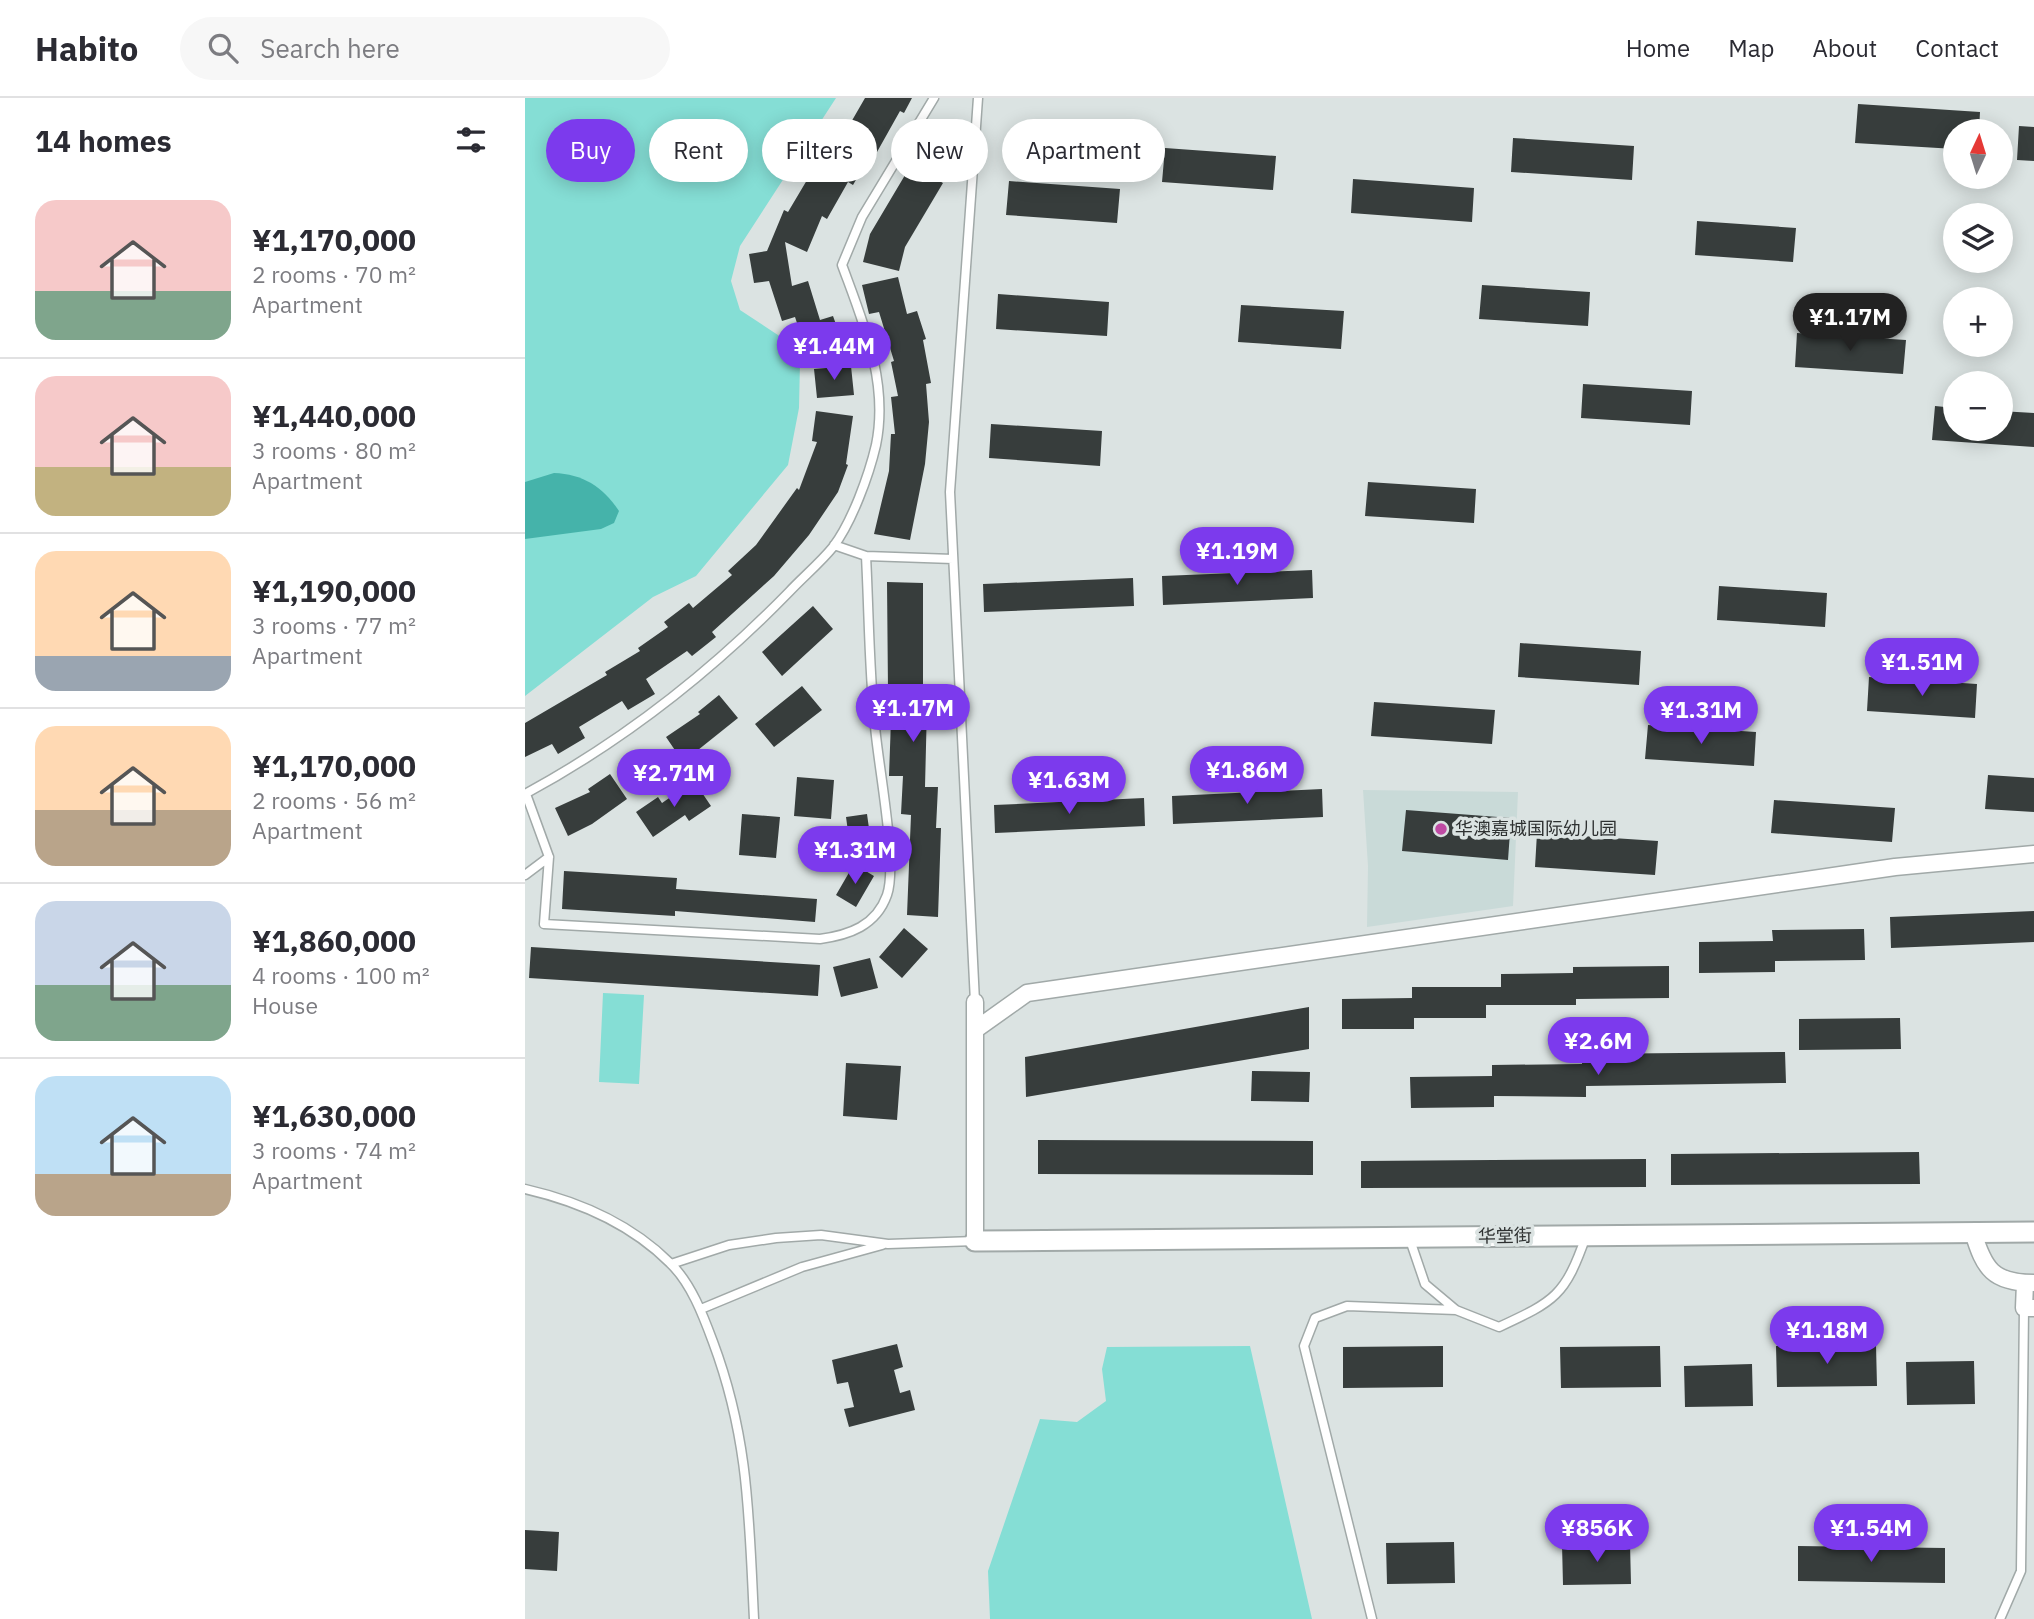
<!DOCTYPE html>
<html lang="en">
<head>
<meta charset="utf-8">
<style>
	body { margin:0; font-family:"IBM Plex Sans","Noto Sans SC",sans-serif; background:#f7f7f7; color:#2b2b33; height:100vh; display:flex; flex-direction:column; font-size:26px; white-space:nowrap }
	* { box-sizing:border-box; margin:0 }
	p { font-size:23px; color:#7c7c81 }
	.icon { flex:none; width:38px; height:38px; fill:none; stroke:currentColor; stroke-width:2; stroke-linecap:round; stroke-linejoin:round }
	.map { position:relative; flex:1; overflow:hidden }
	.drawer { display:flex; flex-direction:column; background:#fff; width:525px }
	.drawer>* { flex:none }
	.hud { position:absolute; left:21px; top:21px; width:665px; height:63px; display:flex; gap:14px }
	.needle { width:46px; rotate:4deg }
	.tools { position:absolute; left:1418px; top:21px; display:grid; gap:14px }
	.tools a { display:grid; place-items:center; width:70px; height:70px; border-radius:50%; background:#fff; box-shadow:0 4px 18px #0003; font-size:35px }
	.price { position:absolute; translate:-50% -60px; padding:0 16px; border-radius:24px; background:#7c3aed; color:#fff; font-size:23px; line-height:46px; filter:drop-shadow(0 2px 4px #0008) }
	.price::after { content:''; position:absolute; left:50%; top:42px; width:21px; height:16px; margin-left:-10px; background:inherit; clip-path:polygon(0 0,100% 0,50% 100%) }
	.price.active { background:#222; color:#fff }
	ul { padding:0; list-style:none }
	li { display:flex; align-items:center; gap:21px; height:175px; padding:0 35px }
	li+li { border-top:2px solid #e1e1e2 }
	li span { display:grid; place-items:center; flex:none; width:196px; height:140px; border-radius:21px; color:#555 }
	li>.icon { margin-inline-start:auto }
	span .icon { width:84px; height:84px; fill:#fffc; stroke-width:1 }
	li b { font-size:30px }
	h2 { display:flex; justify-content:space-between; align-items:center; height:84px; padding:0 35px; font-size:30px }
	.pill { padding:0 24px; border-radius:32px; background:#fff; box-shadow:0 4px 18px #0003; font-size:24px; line-height:63px }
	.pill.active { background:#7c3aed; color:#fff }
	header { display:flex; align-items:center; gap:42px; box-sizing:border-box; height:98px; padding:0 35px; background:#fff; border-bottom:2px solid #e1e1e2 }
	header strong { font-size:33px }
	nav { display:flex; gap:38px; margin-inline-start:auto; font-size:24px }
	.search { width:490px; height:63px; background:#f7f7f7; display:flex; align-items:center; gap:18px; box-sizing:border-box; padding:0 24px; border-radius:38px; color:#7c7c81; font-size:26px }
	main { display:flex; flex:1; min-height:0 }
	.map>svg:first-child { display:block }
</style>
</head>
<body>
<header>
<strong>Habito</strong>
<div class="search"><svg class="icon" aria-label="search" viewBox="0 0 24 24"><circle cx="10" cy="10" r="6"/><path d="M15 15l6 6"/></svg>Search here</div>
<nav><a>Home</a><a>Map</a><a>About</a><a>Contact</a></nav>
</header>
<main>
<section class="drawer">
<h2>14 homes<svg class="icon" aria-label="filters" viewBox="0 0 24 24"><path d="M4 7h16M4 17h16"/><circle cx="9" cy="7" r="2"/><circle cx="15" cy="17" r="2"/></svg></h2>
<ul>
<li><span style="background:linear-gradient(#f6c9c9 65%,#7fa58c 0)"><svg class="icon" aria-label="home" viewBox="0 0 24 24"><path d="M3 11l9-7 9 7M6 9v11h12V9"/></svg></span><div><b>¥1,170,000</b><p>2 rooms · 70 m²</p><p>Apartment</p></div></li>
<li><span style="background:linear-gradient(#f6c9c9 65%,#c2b280 0)"><svg class="icon" aria-label="home" viewBox="0 0 24 24"><path d="M3 11l9-7 9 7M6 9v11h12V9"/></svg></span><div><b>¥1,440,000</b><p>3 rooms · 80 m²</p><p>Apartment</p></div></li>
<li><span style="background:linear-gradient(#ffd9b3 75%,#9aa5b1 0)"><svg class="icon" aria-label="home" viewBox="0 0 24 24"><path d="M3 11l9-7 9 7M6 9v11h12V9"/></svg></span><div><b>¥1,190,000</b><p>3 rooms · 77 m²</p><p>Apartment</p></div></li>
<li><span style="background:linear-gradient(#ffd9b3 60%,#b9a48a 0)"><svg class="icon" aria-label="home" viewBox="0 0 24 24"><path d="M3 11l9-7 9 7M6 9v11h12V9"/></svg></span><div><b>¥1,170,000</b><p>2 rooms · 56 m²</p><p>Apartment</p></div></li>
<li><span style="background:linear-gradient(#c9d6e8 60%,#7fa58c 0)"><svg class="icon" aria-label="home" viewBox="0 0 24 24"><path d="M3 11l9-7 9 7M6 9v11h12V9"/></svg></span><div><b>¥1,860,000</b><p>4 rooms · 100 m²</p><p>House</p></div></li>
<li><span style="background:linear-gradient(#bfe0f5 70%,#b9a48a 0)"><svg class="icon" aria-label="home" viewBox="0 0 24 24"><path d="M3 11l9-7 9 7M6 9v11h12V9"/></svg></span><div><b>¥1,630,000</b><p>3 rooms · 74 m²</p><p>Apartment</p></div></li>
</ul>
</section>
<div class="map">
<svg width="1509" height="1521" viewBox="0 0 1509 1521">
	<rect width="100%" height="100%" fill="#dbe3e2"/>
	<path fill="#c9dad8" d="M838,692l155,2 -5,114 -146,21 1,-61z"/>
	<path fill="#85ded5" d="M0,0h311l-96,148 -9,35 9,29 50,33 10,20 -1,45 -11,57 -92,111 -43,21 -128,99z
		M78,895l41,2 -5,89 -40,-2z
		M725,1248l62,273h-322l-2,-48 52,-152 37,3 29,-21 -4,-32 5,-22z"/>
	<path fill="#45b3aa" d="M29,375c29,1 49,14 65,38l-5,12 -13,6 -76,10v-57z"/>
	<path fill="#373d3c" d="M340,0h47l-8,15 -4,-2 -23,41 -4,-2 -20,35 -5,-3 -21,37 -5,-3 -15,36 -22,-10 7,44 16,-5 12,39 13,-4 10,28 -35,12 -13,-39 -13,4 -13,-40 -15,2 -5,-29 18,-3 17,-41 4,2 22,-37 5,2 20,-36 4,2z
		M1333,6l122,8 -1,19h-24v18l-100,-6z
		M1494,28l15,1v34l-17,-1z
		M988,40l121,8 -2,34 -121,-8z
		M640,50l111,8 -3,34 -111,-8z
		M386,67l32,18 -38,64 -6,24 -36,-9 7,-28z
		M828,81l121,9 -2,34 -121,-9z
		M484,83l111,8 -3,34 -111,-8z
		M1172,123l99,7 -3,34 -98,-7z
		M373,179l9,37 10,-3 9,28 -3,1 8,43 -5,1 3,38 -4,42 -15,76 -36,-6 15,-63 2,-37h4l-4,-37 7,-1 -7,-34 3,-1 -15,-49 -10,2 -7,-29z
		M957,187l108,7 -2,34 -109,-7z
		M473,196l111,8 -2,34 -111,-7z
		M716,207l103,6 -3,38 -103,-7z
		M1272,235l109,7 -3,34 -108,-7z
		M326,268l3,29 -37,3 -3,-29z
		M1058,286l109,7 -2,34 -109,-7z
		M1410,308l20,2v21h45v-18l34,2v34l-102,-7z
		M291,313l37,5 -7,48 2,1 -10,27 -29,43 -35,41 -62,56 4,5 -24,19 -5,-5 -41,28 9,15 -27,16 -6,-9 -43,26 6,11 -27,16 -6,-10 -27,13v-34l82,-48 -2,-3 35,-21 -2,-3 30,-21 -4,-5 25,-19 4,5 39,-33 -4,-4 28,-26 41,-57 2,2 18,-48 -5,-1z
		M466,326l111,7 -2,35 -111,-8z
		M843,384l108,7 -2,34 -109,-7z
		M787,472l1,28 -150,7 -1,-29z
		M608,480l1,28 -150,6 -1,-28z
		M362,484l36,1v123h4l-2,81h13l-2,41h5l-3,89 -31,-2 4,-100 -10,-1 2,-38h-14l3,-85h-4z
		M1194,488l108,7 -2,34 -108,-7z
		M288,508l20,23 -51,47 -20,-24z
		M995,545l121,8 -2,34 -121,-8z
		M1344,579l108,7 -2,34 -108,-7z
		M277,588l20,24 -48,37 -19,-23z
		M194,597l19,23 -55,44 -17,-25 34,-23 -2,-2z
		M849,604l121,8 -3,34 -121,-8z
		M1123,627l108,7 -2,34 -109,-7z
		M85,676l17,25 -35,25 -24,12 -13,-28 35,-16 -2,-3z
		M1463,677l46,3v34l-49,-3z
		M272,679l37,3 -3,39 -37,-3z
		M169,683l17,25 -22,15 -4,-6 -32,22 -17,-25 22,-15 4,6z
		M797,691l1,28 -150,7 -1,-28z
		M619,700l1,28 -150,7 -1,-28z
		M1249,702l121,8 -3,34 -121,-9z
		M881,712l105,8 -3,42 -106,-9z
		M217,716l38,3 -4,41 -37,-3z
		M342,716l5,36 -21,3 -5,-36z
		M1012,735l121,8 -3,34 -120,-8z
		M329,766l20,12 -18,31 -20,-12z
		M39,773l113,7 -1,11 141,10 -2,23 -140,-11v5l-113,-7z
		M1509,813v31l-143,6 -1,-31z
		M379,830l24,21 -26,29 -23,-21z
		M1339,831l1,31 -90,1v11l-76,1v-31l74,-1 -1,-11z
		M6,849l289,18 -2,31 -289,-18z
		M345,860l8,30 -37,9 -8,-30z
		M1144,868v32l-93,1v6h-90v13h-72v11h-72v-30l70,-1v-11h89v-13l72,-1v-6z
		M784,909v42l-283,48 -1,-40z
		M1375,920l1,31 -102,1v-31z
		M1260,954l1,31 -200,3v11l-92,-1v11l-83,1 -1,-31 82,-1v-11l90,-1v-10z
		M321,965l55,3 -4,54 -54,-4z
		M727,973l58,1 -1,30 -58,-1z
		M513,1042l275,1v34l-275,-1z
		M1394,1054l1,32 -249,1v-31z
		M1121,1061v28l-285,1v-27z
		M372,1246l6,23 -9,3 6,23 10,-3 5,20 -66,17 -5,-18 10,-2 -6,-25 -11,2 -5,-24z
		M1351,1247l1,41 -100,1 -1,-41z
		M918,1248v41l-100,1v-41z
		M1135,1248l1,41 -100,1 -1,-41z
		M1449,1263l1,43 -68,1 -1,-43z
		M1227,1266l1,42 -68,1 -1,-41z
		M0,1432l34,2 -2,39 -32,-2z
		M929,1444l1,41 -68,1 -1,-41z
		M1105,1445l1,41 -68,1 -1,-41z
		M1273,1448l147,2v35l-147,-2z"/>
	<g fill="none" stroke-linecap="round" stroke-linejoin="round">
		<g stroke="#a1a9a8" stroke-width="11">
			<path id="service" d="M309,447l32,11 87,3
				M0,696c98,-53 186,-122 264,-202 14,-15 31,-29 44,-45 19,-25 36,-72 43,-102 13,-63 -13,-123 -34,-180l20,-48 72,-119
				M1,696l23,63 -5,67 276,15c29,-4 56,-13 67,-44 11,-31 -9,-130 -12,-169 -6,-56 -6,-113 -9,-170
				M0,777l24,-18
				M450,904l-25,-510 28,-394
				M0,1091c52,12 106,35 145,74 21,20 33,52 43,79 36,96 36,176 41,277
				M884,1139l16,47 31,26 43,17c56,-26 66,-31 87,-91
				M146,1166l58,-19 47,-7 45,-3 67,9 87,-3
				M176,1211l101,-42 80,-22
				M847,1521l-68,-273 11,-28 32,-12 109,4
				M1475,1521l21,-48 3,-263"/>
		</g>
		<g stroke="#a1a9a8" stroke-width="19">
			<path id="minor" d="M450,904v239
				M450,932l52,-37 868,-126 139,-13
				M1448,1134c11,37 20,51 61,51
				M1500,1185l-1,25h10"/>
		</g>
		<g stroke="#a1a9a8" stroke-width="23">
			<path id="tertiary" d="M450,1143l1059,-9"/>
		</g>
		<use href="#service" stroke="#fff" stroke-width="8"/>
		<use href="#minor" stroke="#fff" stroke-width="16"/>
		<use href="#tertiary" stroke="#fff" stroke-width="19"/>
	</g>
	<circle fill="#bf4ba4" stroke="#dbe3e2" stroke-width="2.5" cx="916" cy="731" r="7"/>
	<g text-anchor="middle" stroke-width="7" stroke-linejoin="round" paint-order="stroke">
		<g font-size="18" fill="#2e3131" stroke="#dbe3e2" text-anchor="start">
			<text x="930" y="737">华澳嘉城国际幼儿园</text>
		</g>
		<g font-size="18" fill="#2e3131" stroke="#dbe3e2">
			<text transform="translate(980 1138) rotate(-1)" y="6">华堂街</text>
		</g>
	</g>
</svg>
<div class="tools">
<a><svg class="needle" viewBox="-14 -14 28 28"><path d="M0-13l5 13h-10z" fill="#e53935"/><path d="M0 13l5-13h-10z" fill="#7c7c81"/></svg></a>
<a><svg class="icon" aria-label="layers" viewBox="0 0 24 24"><path d="M12 4l9 5-9 5-9-5zM3 14l9 5 9-5"/></svg></a>
<a>+</a>
<a>−</a>
</div>
<b class="price active" style="left:1325px;top:255px">¥1.17M</b>
<b class="price" style="left:309px;top:284px">¥1.44M</b>
<b class="price" style="left:712px;top:489px">¥1.19M</b>
<b class="price" style="left:1397px;top:600px">¥1.51M</b>
<b class="price" style="left:388px;top:646px">¥1.17M</b>
<b class="price" style="left:1176px;top:648px">¥1.31M</b>
<b class="price" style="left:722px;top:708px">¥1.86M</b>
<b class="price" style="left:149px;top:711px">¥2.71M</b>
<b class="price" style="left:544px;top:718px">¥1.63M</b>
<b class="price" style="left:330px;top:788px">¥1.31M</b>
<b class="price" style="left:1073px;top:979px">¥2.6M</b>
<b class="price" style="left:1302px;top:1268px">¥1.18M</b>
<b class="price" style="left:1072px;top:1466px">¥856K</b>
<b class="price" style="left:1346px;top:1466px">¥1.54M</b>
<div class="hud">
<a class="pill active">Buy</a>
<a class="pill">Rent</a>
<a class="pill">Filters</a>
<a class="pill">New</a>
<a class="pill">Apartment</a>
</div>
</div>
</main>
</body>
</html>
